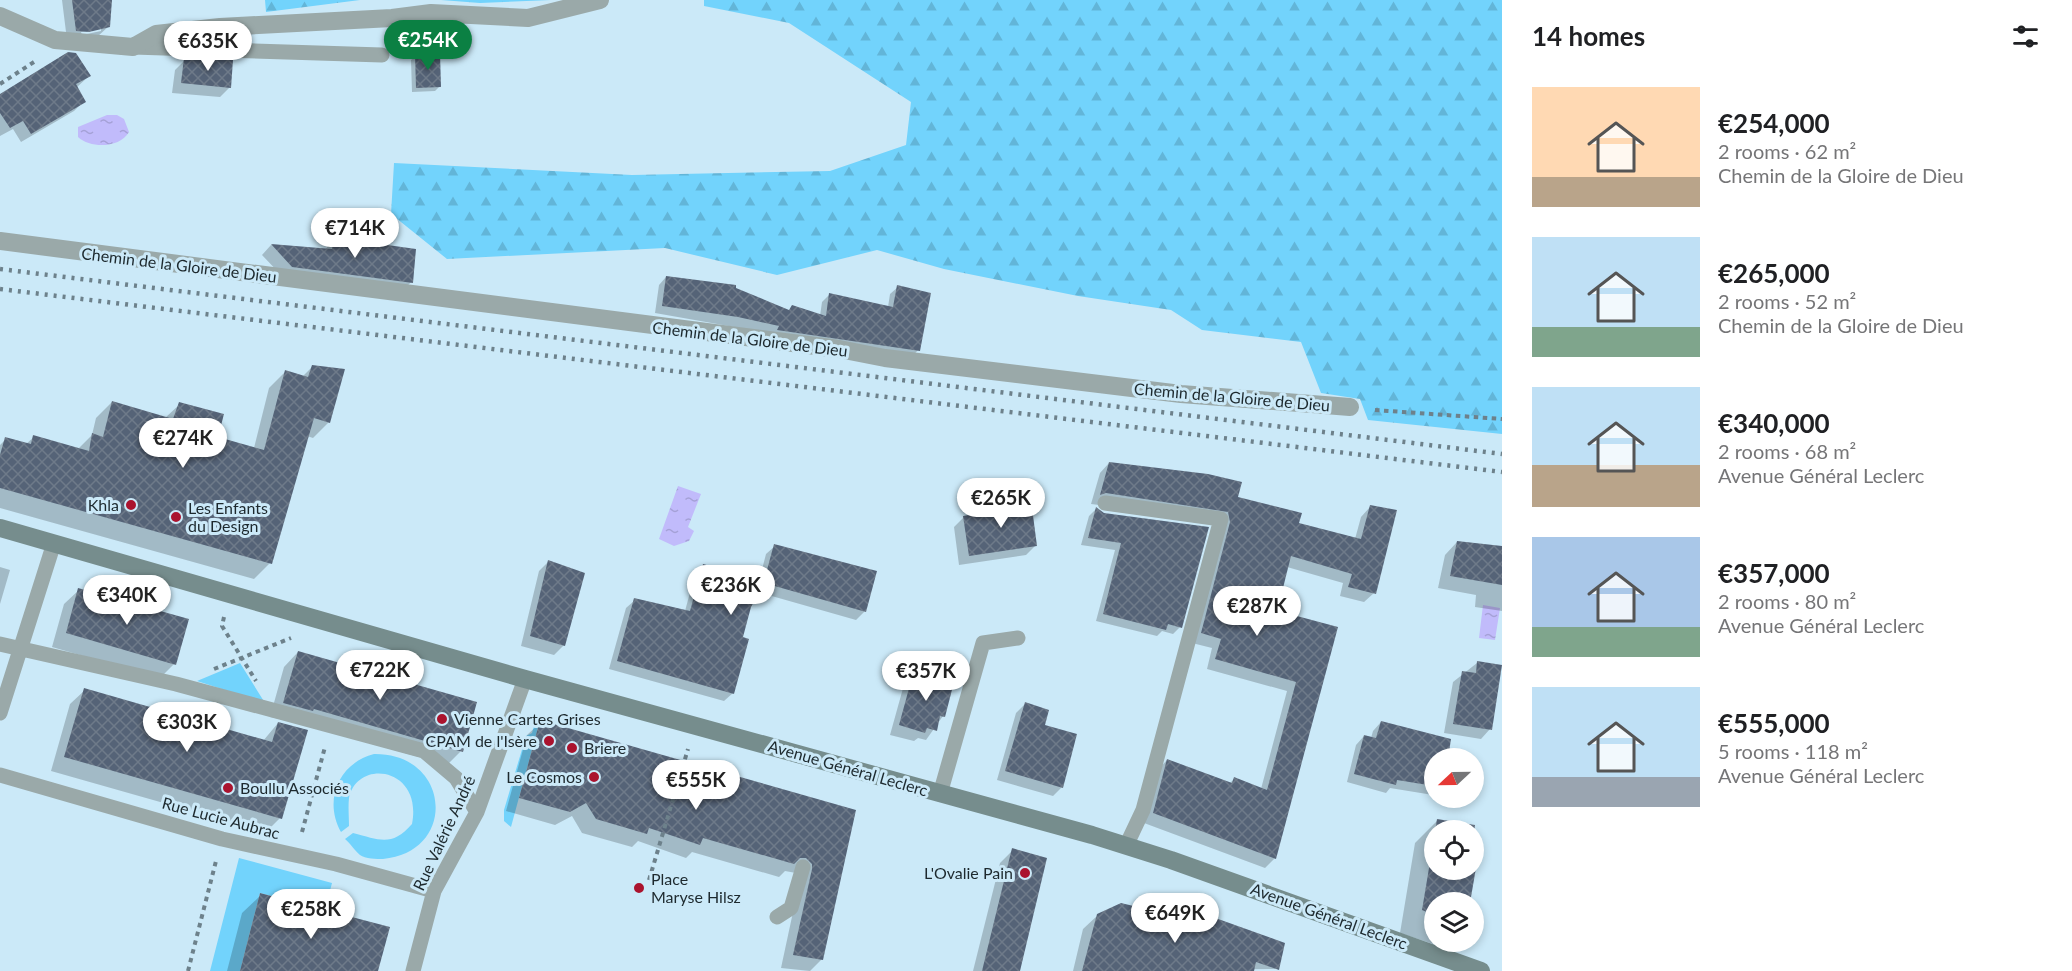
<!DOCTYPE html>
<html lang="en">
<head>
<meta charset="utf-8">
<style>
	body { margin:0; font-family:Lato,sans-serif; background:#f6f6f6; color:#202124; height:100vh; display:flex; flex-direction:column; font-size:22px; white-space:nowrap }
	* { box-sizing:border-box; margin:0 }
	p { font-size:20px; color:#757577 }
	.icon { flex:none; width:33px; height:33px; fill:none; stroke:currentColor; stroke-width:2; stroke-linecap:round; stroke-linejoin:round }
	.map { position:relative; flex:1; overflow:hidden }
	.panel { display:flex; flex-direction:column; background:#fff; width:570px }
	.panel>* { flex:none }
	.needle { width:39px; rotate:248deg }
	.controls { position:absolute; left:1424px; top:748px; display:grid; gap:12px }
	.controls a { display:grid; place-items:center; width:60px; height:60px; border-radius:50%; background:#fff; box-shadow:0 3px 9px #0003; font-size:30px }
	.price { position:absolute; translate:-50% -51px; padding:0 14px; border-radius:21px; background:#fff; color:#222; font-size:20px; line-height:39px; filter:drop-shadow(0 2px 3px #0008) }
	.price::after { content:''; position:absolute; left:50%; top:36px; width:18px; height:14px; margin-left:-9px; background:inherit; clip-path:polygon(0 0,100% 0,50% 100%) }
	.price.current { background:#0b8043; color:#fff }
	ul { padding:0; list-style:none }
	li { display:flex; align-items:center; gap:18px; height:150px; padding:0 30px }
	li span { display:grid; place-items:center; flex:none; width:168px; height:120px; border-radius:0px; color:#555 }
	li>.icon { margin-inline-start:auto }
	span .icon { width:72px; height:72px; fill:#fffc; stroke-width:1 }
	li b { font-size:26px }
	h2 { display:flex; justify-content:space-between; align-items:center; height:72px; padding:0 30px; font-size:26px }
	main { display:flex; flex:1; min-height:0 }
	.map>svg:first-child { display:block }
</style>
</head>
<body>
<main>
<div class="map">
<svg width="1502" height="971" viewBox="0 0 1502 971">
	<defs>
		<pattern id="forest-firs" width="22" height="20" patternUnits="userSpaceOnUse" patternTransform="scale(1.5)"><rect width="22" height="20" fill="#72d3fc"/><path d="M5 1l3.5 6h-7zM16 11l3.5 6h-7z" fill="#62b5d8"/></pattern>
		<pattern id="water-ripples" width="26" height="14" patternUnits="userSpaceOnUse" patternTransform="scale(1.5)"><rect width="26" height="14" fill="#c1bbfb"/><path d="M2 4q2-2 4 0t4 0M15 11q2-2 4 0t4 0" fill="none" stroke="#a5a1d7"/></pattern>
		<pattern id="building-cross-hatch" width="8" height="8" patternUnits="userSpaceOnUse" patternTransform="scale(1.5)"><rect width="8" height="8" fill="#556377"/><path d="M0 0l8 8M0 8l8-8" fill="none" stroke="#6e7a89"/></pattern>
	</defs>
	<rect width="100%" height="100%" fill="#cbe9f8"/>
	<path fill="#72d3fc" d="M240,663l25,40 -68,-22z
		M536,719l4,1 -29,107 -7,-6v-11l22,-74 6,-3z
		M374,754c77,-1 84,98 9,105 -6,0 -18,0 -23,-4 -4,-3 -10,-12 -15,-16l8,-6c27,7 39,14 59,-9 11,-57 -55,-66 -63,-26 -1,9 0,19 0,28l-8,6c-18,-32 -2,-69 33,-78z
		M239,858l93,25 -7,27 -65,-17 -20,78h-30z"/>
	<path fill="url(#forest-firs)" d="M265,0h95l-94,12z
		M441,0h110l-71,3z
		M704,0h798v434l-134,-14 -8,-21 -39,-6 -20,-51 -99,-12 -31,-20 -93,-14 -134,-27 -67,-19 -100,25 -112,-27 -218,11 -56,-45 3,-51 238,12 198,-4 76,-26 5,-43 -122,-79 -85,-17z"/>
	<path fill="url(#water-ripples)" d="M107,115h10l7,4 5,13c-9,16 -38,17 -51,5v-10z
		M678,486l23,8 -13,33 6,4 -5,10 -15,5 -15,-7z
		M1483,605l17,3 -5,32 -16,-2z"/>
	<path fill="#0003" fill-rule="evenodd" d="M62,0h48l-2,27 -10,9 -31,4zM101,28v3l-19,4 -1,-3z
		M416,56l24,30 -5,5 -23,1 -1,-32z
		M185,60l45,27 -10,10 -48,-4 3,-23z
		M89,76l-13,12 8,13 -10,10 -53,31 -8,-13 -13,7v-41z
		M335,237l30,7 46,38 -9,10 -120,-16 -20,-21 9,-10 54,5z
		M666,277l68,12 55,22 31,5 2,-14 8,-8 58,13 2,-13 8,-7 20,63 -7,8 -256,-45 4,-28z
		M312,367l17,55 -16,16 -6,-2 -37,127 -16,16 -254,-71v-63l6,-6 20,5 8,-7 44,12 14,-14 4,-17 16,-16 53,16 15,-14 37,34 37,10 15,-60 16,-16 17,5z
		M1109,463l127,35 61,26 58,15 6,-22 9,-10 4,86 -10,9 -24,-6 3,-13 -56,-16 -11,43 4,4 56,14 -61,230 -10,10 -121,-45 14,-53 9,-10 62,24 5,-5 27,10 26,-98 -80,-22 5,-21 -20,-5 29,-117 -9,-7 -121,-15 9,-31z
		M992,506l44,39 -10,10 -67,10 -5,-38 10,-10 21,-3z
		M1096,509l7,5 77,113 -7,7 -11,-3 -5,5 -61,-15 19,-71 -34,-5 8,-29z
		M1457,542l45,5v64l-27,-4 1,-12 -38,-7 7,-33z
		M775,546l90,65 -9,9 -98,-28 -8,15 -9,31 -8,55 -9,8 -115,-32 17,-61 9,-8 50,11 10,-37 9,-8 55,15 7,-27z
		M549,561l15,84 -10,10 -33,-9 18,-75z
		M0,567l10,3 -10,34z
		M79,590l95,74 -14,14 -108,-31 12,-43z
		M298,652l163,99 -14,14 -148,-42 -29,-6 14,-50z
		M1477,663l13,66 -9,10 -37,-6 9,-51z
		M915,672l28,44 -17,24 -8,-2 -4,3 -24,-6 15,-54z
		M85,690l178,51 15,-18 2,95 -14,14 -215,-61 19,-67z
		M1025,704l37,83 -9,9 -56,-16 19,-67z
		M541,722l313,89 -32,148 -12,12 -29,-3 18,-84 -3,-11 -11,-2 -6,6 -87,-25 -6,6 -48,-17 -6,6 -50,-14 -10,-17 -17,9 -49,-14 21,-76z
		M1381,722l65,37h-12l-1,36 -43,-7 -4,5 -39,-11 9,-37 8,-9 7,2 2,-7z
		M1438,820l35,11h-39v39h39v-7l3,1 -8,39h-34v39h9l-4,4 -39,-13 15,-90z
		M1013,850l6,121h-46l27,-108z
		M261,895l116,76h-150l15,-58z
		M1098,915l102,8 7,-7 70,53 -204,2 10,-42z"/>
	<path fill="url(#building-cross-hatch)" d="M72,0h40l-2,27 -21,5 -13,-1z
		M68,52l8,1 15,23 -15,8 10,18 -55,32 -8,-13 -13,7 -10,-15v-19z
		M440,53l1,34 -25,1 -1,-34z
		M184,58l49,2 -2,28 -50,-5z
		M334,236l33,3 -1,3 50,7 -3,34 -121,-16 -21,-23 61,5z
		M666,276l70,9v3l53,22 3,-5 34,11 3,-23 64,14 4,-22 34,8 -11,58 -143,-21 2,-4 -41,-9 -76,-11z
		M312,365l33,4 -15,54 -16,-5 -42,146 -272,-76v-33l5,-18 26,7 2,-9 56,16 3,-18 11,4 9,-36 61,18 6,-17 45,12 -6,23 46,13 21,-80 23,7z
		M1109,462l99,12 34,8 -4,15 64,16 -3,10 62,16 9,-34 27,5 -21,84 -28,-7 4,-13 -61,-18 -13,52 5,2 -1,2 56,15 -62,232 -123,-46 14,-54 65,24 2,-6 33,13 29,-108 -81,-23 6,-20 -20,-6 29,-111 -2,-10 -122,-19 -6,2z
		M1031,500l6,46 -68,10 -6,-40 29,-5 -1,-6z
		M1096,507l8,6 105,14 -27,101 -14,-4 -2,6 -63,-16 18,-71 -33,-5z
		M1457,541l45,5v39l-52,-9z
		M774,544l103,27 -11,41 -102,-29 -13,24 -8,30 6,2 -15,55 -117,-33 17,-63 56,13 13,-47 61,17z
		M548,560l37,13 -20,73 -35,-10z
		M78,588l111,31 -13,46 -110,-32z
		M298,651l179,51 -14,50 -149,-43 -1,2 -30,-8z
		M1477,661l25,4 -10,65 -39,-6 9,-53 14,2z
		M914,670l40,12 -9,35 -5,-1 -3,15 -10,-3 -2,5 -26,-8z
		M84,688l188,54 6,-20 30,8 -26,89 -218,-62z
		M1025,702l24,8 -4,15 32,9 -14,54 -58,-17z
		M540,720l316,90 -33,150 -30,-5 19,-86v-5l-6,-6h-6l-6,6 -91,-26 -3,7 -51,-17 -2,6 -51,-15 -10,-16 -16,9 -51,-14z
		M1381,721l70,18 -3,20h-14v27l-37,-6 -1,5 -42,-11 10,-39 12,3z
		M1437,819l38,6 -2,17v-11h-38z
		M1434,838v32h39v-8h4l-7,41h-36v12l-12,-5z
		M1012,848l35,10 -27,113h-38z
		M260,893l130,34 -12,44h-138z
		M1121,903l83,20 3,-8 78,28 -6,27 -23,-8 -2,9h-172l15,-57z"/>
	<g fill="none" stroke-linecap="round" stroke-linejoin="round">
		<path stroke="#6d818b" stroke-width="4" stroke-dasharray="4.5 4.5" stroke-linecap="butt" d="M0,84l37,-24
			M1375,410l127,9
			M224,617l-2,9 34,55
			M214,669l77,-31
			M302,832l23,-85
			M649,880l39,-131
			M188,971l28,-110"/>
		<path stroke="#9aa9a9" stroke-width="15" d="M133,47l249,8
			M1105,503l116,16 -78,291 -17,36
			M0,644l176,40 248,67 32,27 21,34
			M0,713l54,-170
			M0,775l222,64 114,25 98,27
			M940,794l43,-151 35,-5
			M777,917l14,-9 12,-41
			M413,971l21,-80 43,-79 48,-133"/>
		<path stroke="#9aa9a9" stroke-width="18" d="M0,16l55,24 78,7 23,-13 64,-7 172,-9 39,-5 97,5 72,-18
			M0,241l839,108 46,9 296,36 169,13"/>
		<path stroke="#768d8d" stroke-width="18" d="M0,528l525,151 567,156 79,25 310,111"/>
		<path stroke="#6d818b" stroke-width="4.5" stroke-dasharray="3 6" stroke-linecap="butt" d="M0,269l1502,185
			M0,289l1502,183"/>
	</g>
	<g fill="#aa132e" stroke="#cbe9f8" stroke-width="2">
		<circle cx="131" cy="505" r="6"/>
		<circle cx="176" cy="517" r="6"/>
		<circle cx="442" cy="719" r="6"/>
		<circle cx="549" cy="741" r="6"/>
		<circle cx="572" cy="748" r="6"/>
		<circle cx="594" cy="777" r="6"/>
		<circle cx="228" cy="788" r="6"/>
		<circle cx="1025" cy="873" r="6"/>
		<circle cx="639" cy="888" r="6"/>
	</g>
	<g text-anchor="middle" stroke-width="6" stroke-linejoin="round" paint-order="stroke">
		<g font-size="16" fill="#1d292e" stroke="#cbe9f8">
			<text transform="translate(179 265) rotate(7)" y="6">Chemin de la Gloire de Dieu</text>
			<text transform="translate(750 339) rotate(7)" y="6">Chemin de la Gloire de Dieu</text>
			<text transform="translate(1232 397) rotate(5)" y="6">Chemin de la Gloire de Dieu</text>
			<text transform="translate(848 768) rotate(16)" y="6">Avenue Général Leclerc</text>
			<text transform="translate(221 818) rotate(15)" y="6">Rue Lucie Aubrac</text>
			<text transform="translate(444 833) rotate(-65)" y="6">Rue Valérie André</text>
			<text transform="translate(1329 916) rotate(20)" y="6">Avenue Général Leclerc</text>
		</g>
		<g font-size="16" fill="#1d292e" stroke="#cbe9f8" text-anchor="start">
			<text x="119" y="511" text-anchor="end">Khla</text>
			<text x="188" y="514">Les Enfants<tspan x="188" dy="18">du Design</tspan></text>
			<text x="454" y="725">Vienne Cartes Grises</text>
			<text x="537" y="747" text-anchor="end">CPAM de l'Isère</text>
			<text x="584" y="754">Briere</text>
			<text x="582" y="783" text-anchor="end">Le Cosmos</text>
			<text x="240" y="794">Boullu Associés</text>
			<text x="1013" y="879" text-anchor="end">L'Ovalie Pain</text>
			<text x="651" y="885">Place<tspan x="651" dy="18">Maryse Hilsz</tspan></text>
		</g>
	</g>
</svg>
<div class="controls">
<a><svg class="needle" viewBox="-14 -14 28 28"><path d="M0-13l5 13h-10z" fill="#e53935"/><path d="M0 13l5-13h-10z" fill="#757577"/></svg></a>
<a><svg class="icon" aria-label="locate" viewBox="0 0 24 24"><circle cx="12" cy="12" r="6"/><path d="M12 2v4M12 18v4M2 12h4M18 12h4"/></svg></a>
<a><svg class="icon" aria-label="layers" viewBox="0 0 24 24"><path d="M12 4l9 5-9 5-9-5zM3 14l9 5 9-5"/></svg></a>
</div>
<b class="price current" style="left:428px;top:71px">€254K</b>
<b class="price" style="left:208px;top:72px">€635K</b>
<b class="price" style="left:355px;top:259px">€714K</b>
<b class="price" style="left:183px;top:469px">€274K</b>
<b class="price" style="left:1001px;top:529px">€265K</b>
<b class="price" style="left:731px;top:616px">€236K</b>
<b class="price" style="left:127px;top:626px">€340K</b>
<b class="price" style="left:1257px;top:637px">€287K</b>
<b class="price" style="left:380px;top:701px">€722K</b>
<b class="price" style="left:926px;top:702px">€357K</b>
<b class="price" style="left:187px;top:753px">€303K</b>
<b class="price" style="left:696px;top:811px">€555K</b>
<b class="price" style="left:311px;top:940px">€258K</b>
<b class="price" style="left:1175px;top:944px">€649K</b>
</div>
<section class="panel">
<h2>14 homes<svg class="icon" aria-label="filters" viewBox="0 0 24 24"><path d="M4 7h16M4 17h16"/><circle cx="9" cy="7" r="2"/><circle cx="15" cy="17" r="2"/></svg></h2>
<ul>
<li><span style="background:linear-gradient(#ffd9b3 75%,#b9a48a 0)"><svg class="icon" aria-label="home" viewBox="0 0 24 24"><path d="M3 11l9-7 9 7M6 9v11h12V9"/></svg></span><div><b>€254,000</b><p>2 rooms · 62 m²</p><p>Chemin de la Gloire de Dieu</p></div></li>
<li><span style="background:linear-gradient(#bfe0f5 75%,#7fa58c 0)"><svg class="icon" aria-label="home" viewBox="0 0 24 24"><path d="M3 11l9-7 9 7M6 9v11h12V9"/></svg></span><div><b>€265,000</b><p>2 rooms · 52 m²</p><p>Chemin de la Gloire de Dieu</p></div></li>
<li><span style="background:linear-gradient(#bfe0f5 65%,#b9a48a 0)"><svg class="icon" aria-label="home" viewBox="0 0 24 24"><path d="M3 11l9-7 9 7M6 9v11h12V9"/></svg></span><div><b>€340,000</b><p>2 rooms · 68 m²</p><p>Avenue Général Leclerc</p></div></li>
<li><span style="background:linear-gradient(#a9c7e8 75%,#7fa58c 0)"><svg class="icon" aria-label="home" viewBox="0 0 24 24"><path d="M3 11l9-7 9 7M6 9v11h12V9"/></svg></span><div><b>€357,000</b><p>2 rooms · 80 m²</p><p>Avenue Général Leclerc</p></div></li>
<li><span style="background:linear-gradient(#bfe0f5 75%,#9aa5b1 0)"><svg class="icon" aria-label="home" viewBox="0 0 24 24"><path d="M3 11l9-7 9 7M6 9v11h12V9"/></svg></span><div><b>€555,000</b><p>5 rooms · 118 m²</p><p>Avenue Général Leclerc</p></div></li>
</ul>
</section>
</main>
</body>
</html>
